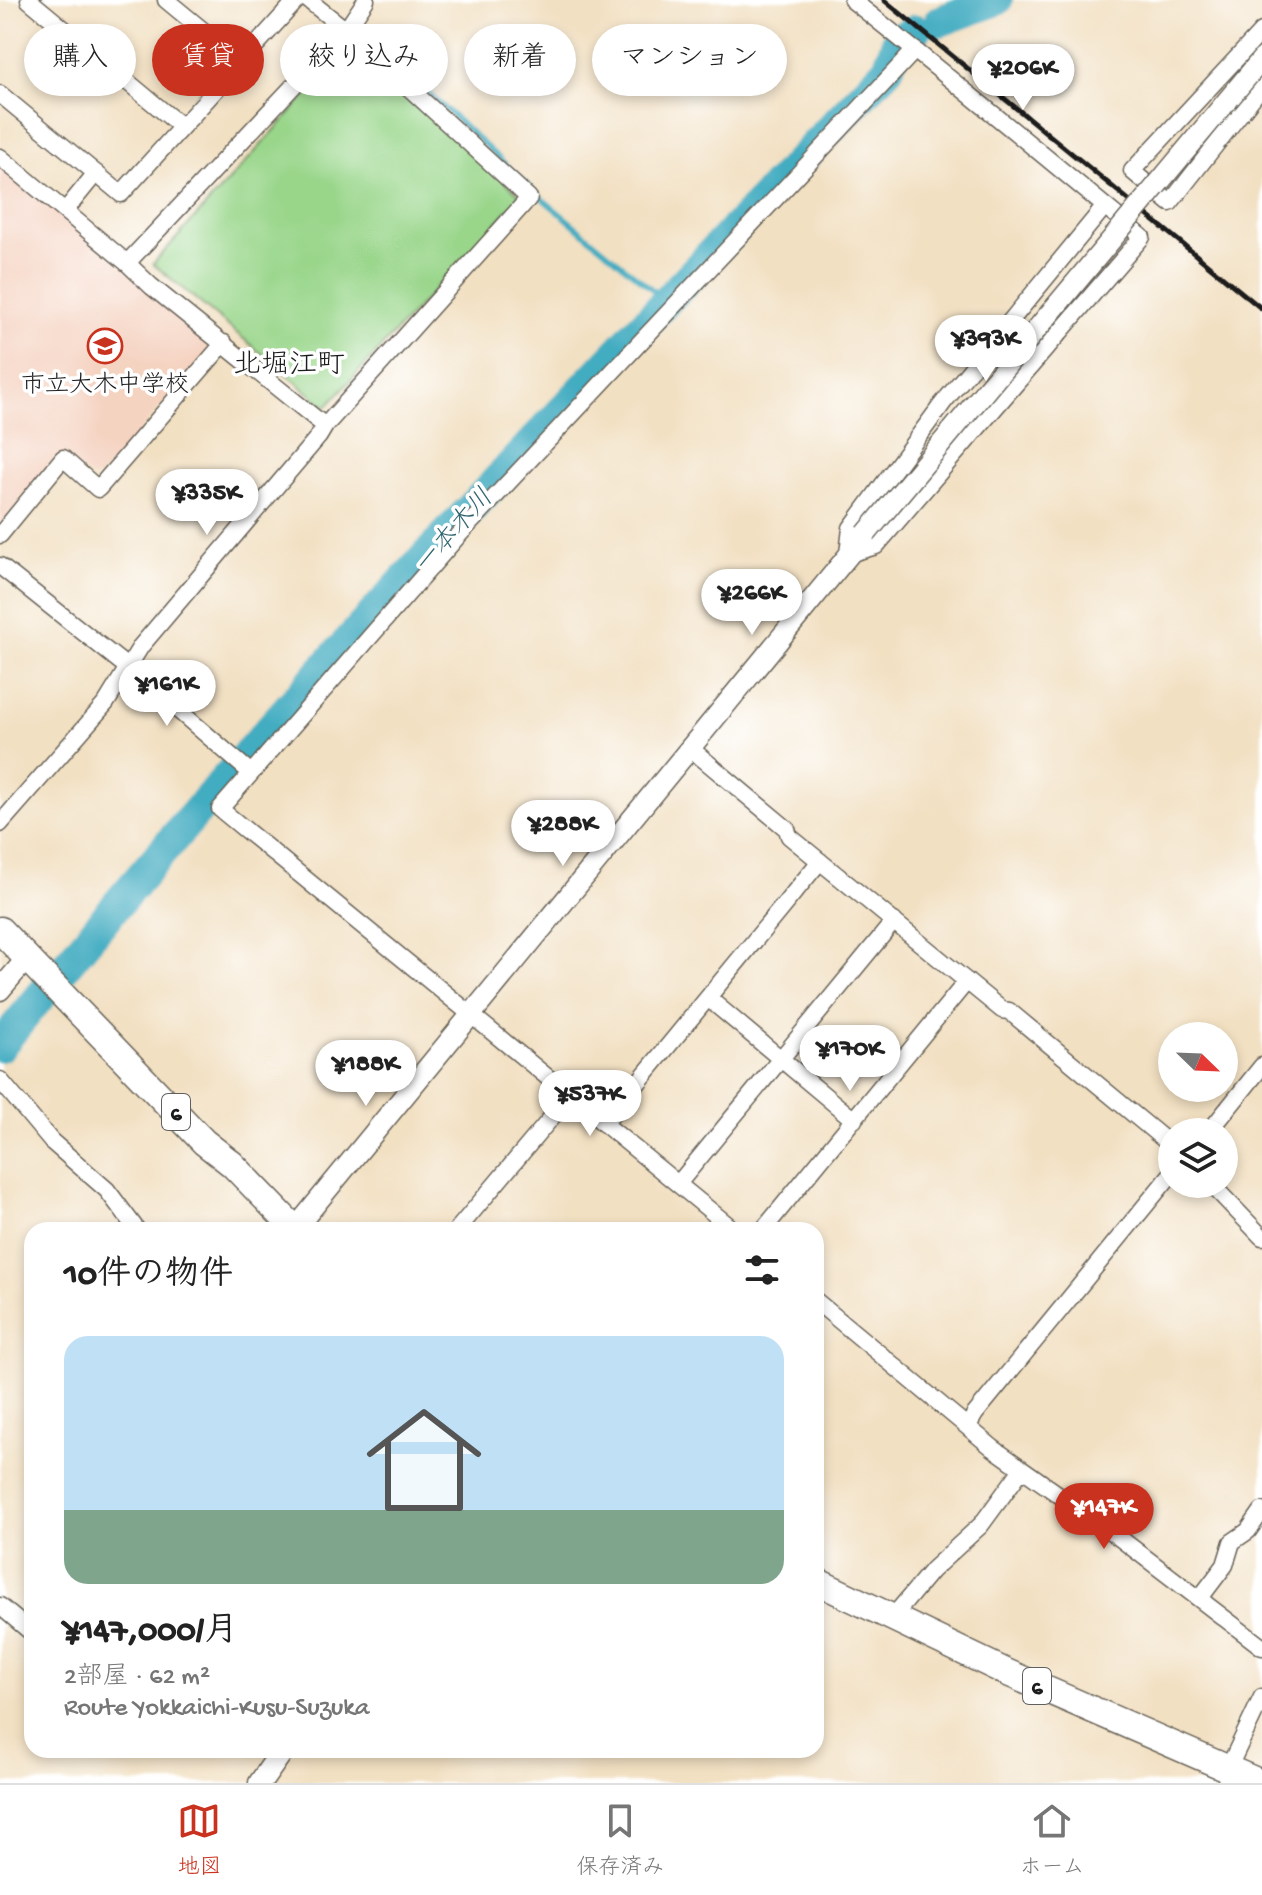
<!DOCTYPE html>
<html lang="ja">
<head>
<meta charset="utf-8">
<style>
	body { margin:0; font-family:"Gochi Hand","Klee One",sans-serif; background:#f2f2f2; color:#222; height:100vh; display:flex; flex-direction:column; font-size:30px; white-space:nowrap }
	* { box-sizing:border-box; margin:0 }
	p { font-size:26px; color:#767676 }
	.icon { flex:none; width:44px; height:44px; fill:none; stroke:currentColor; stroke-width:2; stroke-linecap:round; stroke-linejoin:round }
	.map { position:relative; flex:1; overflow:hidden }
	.drawer { position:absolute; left:24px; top:1222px; width:800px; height:536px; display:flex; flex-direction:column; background:#fff; border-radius:24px; box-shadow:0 4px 12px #0003 }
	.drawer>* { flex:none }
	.top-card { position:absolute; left:24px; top:24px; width:800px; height:72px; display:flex; gap:16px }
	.needle { width:52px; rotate:113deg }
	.fabs { position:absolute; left:1158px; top:1022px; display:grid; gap:16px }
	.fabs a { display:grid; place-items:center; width:80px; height:80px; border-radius:50%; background:#fff; box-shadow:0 4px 12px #0003; font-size:40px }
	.price { position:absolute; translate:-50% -68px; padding:0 18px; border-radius:28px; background:#fff; color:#222; font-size:26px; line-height:52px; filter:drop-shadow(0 2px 4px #0008) }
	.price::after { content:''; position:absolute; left:50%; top:48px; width:24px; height:18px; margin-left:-12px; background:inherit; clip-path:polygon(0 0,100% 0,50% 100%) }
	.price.active { background:#c8321e; color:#fff }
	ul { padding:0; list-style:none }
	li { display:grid; align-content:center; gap:16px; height:424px; padding:0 40px }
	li+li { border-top:2px solid #e0e0e0 }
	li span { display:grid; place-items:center; height:248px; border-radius:24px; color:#555 }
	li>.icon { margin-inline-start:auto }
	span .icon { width:144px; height:144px; fill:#fffc; stroke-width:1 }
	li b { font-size:34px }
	h2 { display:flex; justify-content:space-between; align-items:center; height:96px; padding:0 40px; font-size:34px }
	.chip { padding:0 28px; border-radius:36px; background:#fff; box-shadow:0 4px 12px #0003; font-size:28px; line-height:72px }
	.chip.active { background:#c8321e; color:#fff }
	.dock { display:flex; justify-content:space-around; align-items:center; height:112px; border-top:2px solid #e0e0e0; background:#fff; font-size:22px; color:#767676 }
	.dock a { display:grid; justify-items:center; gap:4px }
	.dock .active { color:#c8321e }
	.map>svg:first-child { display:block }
</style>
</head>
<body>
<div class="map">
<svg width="1262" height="1783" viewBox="0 0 1262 1783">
	<rect width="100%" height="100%" fill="#fff"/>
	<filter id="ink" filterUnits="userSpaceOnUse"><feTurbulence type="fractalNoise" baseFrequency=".0125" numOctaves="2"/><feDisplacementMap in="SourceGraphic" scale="16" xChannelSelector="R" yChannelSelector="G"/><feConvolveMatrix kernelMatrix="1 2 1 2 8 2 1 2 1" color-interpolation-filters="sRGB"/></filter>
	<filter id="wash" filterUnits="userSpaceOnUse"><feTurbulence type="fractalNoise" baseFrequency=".006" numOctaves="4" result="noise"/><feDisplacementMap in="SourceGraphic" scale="32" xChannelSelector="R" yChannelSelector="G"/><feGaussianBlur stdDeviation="1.8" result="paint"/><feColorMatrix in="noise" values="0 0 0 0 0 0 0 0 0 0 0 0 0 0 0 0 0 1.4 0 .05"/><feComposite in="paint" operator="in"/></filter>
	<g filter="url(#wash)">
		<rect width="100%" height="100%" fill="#f2e0c2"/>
		<path fill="#f5d3c1" d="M0,163l211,179 -1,7 -111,128h-8l-30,-24 -61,72z"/>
		<path fill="#99d68a" stroke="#5a7953" stroke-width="2" d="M353,44l168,152 -195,211 -173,-143z"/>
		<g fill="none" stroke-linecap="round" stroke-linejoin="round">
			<path stroke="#42acc1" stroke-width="5" d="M355,25l190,176 114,94"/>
			<path stroke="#42acc1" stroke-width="32" d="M940,21l57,-21
				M0,1046c276,-343 585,-659 888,-978l10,-29 18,-9"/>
		</g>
	</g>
	<g filter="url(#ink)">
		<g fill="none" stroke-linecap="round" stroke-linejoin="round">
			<g stroke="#676156" stroke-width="19">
				<path id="minor" d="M29,0l153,127
					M166,0l74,61
					M852,0c98,78 194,157 290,237l-266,309 -28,8 3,-26 92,-125 162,-197
					M1262,31l-130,140 38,32 92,-117
					M0,94l121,100 176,-194
					M0,157l127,106 24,23 174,140
					M65,211l31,-38
					M127,263l219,-233 20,-30
					M0,535l63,-77 35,31 126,-146
					M0,566l142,113 109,94
					M690,748l97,81 2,7 213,174 7,1 163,135
					M0,824l106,-121 35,-57 178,-210 6,-10 204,-228 -183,-168 -38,-30
					M708,998l146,122
					M0,1080l51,61 56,49 30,40
					M604,1124l216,-263
					M1209,1132l53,-66
					M678,1184l216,-263
					M1211,1184l51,53
					M457,1230l100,-119 17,-11
					M734,1230l-514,-421 238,-273 457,-486
					M763,1230l204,-249
					M816,1301l177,147 124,88 145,111
					M968,1426l7,-12 197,-241
					M1200,1598l25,-33 7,-23 16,-11 14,-20
					M0,1606l32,27
					M892,1618l40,-48 49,-45 41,-56
					M1226,1783l2,-14 34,-72"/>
			</g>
			<g stroke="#676156" stroke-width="23">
				<path id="tertiary" d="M0,990l28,-33
					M295,1229l571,-695"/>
			</g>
			<g stroke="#676156" stroke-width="25">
				<path id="secondary" d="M260,1783l23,-33"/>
			</g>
			<g stroke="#676156" stroke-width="29">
				<path id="primary" d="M0,930l204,212 28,22 64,66
					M816,1581l192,92 253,110"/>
			</g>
			<use href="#minor" stroke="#fff" stroke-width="16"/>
			<use href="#tertiary" stroke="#fff" stroke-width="20"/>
			<use href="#secondary" stroke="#fff" stroke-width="22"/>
			<use href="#primary" stroke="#fff" stroke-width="26"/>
			<path stroke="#1c1c1c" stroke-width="5" d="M884,0l378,309"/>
			<g stroke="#676156" stroke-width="23" stroke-linecap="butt">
				<path id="tertiary-bridge" d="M866,534l396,-475"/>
			</g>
			<use href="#tertiary-bridge" stroke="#fff" stroke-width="20"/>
		</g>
	</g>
	<defs>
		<g id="school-ring" transform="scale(1.8)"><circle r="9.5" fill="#fff" stroke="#c8321e" stroke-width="1.5"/><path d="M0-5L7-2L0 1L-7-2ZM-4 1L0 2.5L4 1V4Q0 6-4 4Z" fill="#c8321e"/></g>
	</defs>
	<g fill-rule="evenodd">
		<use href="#school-ring" x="105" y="346"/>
	</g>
	<g text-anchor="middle" stroke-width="7" stroke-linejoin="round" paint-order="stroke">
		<g fill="#fff" stroke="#606060" stroke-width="2">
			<rect x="162" y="1094" width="28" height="36" rx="6"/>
			<rect x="1023" y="1668" width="28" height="36" rx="6"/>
		</g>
		<g font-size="22" font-weight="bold" fill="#1c1c1c">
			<text x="176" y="1120">6</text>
			<text x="1037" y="1694">6</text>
		</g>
		<g font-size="24" fill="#1c1c1c" stroke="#fff">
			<text x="105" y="391">市立大木中学校</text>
		</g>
		<g font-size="26" font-style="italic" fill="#2f646e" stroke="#fff">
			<text transform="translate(452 530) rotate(-48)" y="9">一本木川</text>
		</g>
		<g font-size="28" fill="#1c1c1c" stroke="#fff">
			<text x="289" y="372">北堀江町</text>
		</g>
	</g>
</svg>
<div class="fabs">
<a><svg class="needle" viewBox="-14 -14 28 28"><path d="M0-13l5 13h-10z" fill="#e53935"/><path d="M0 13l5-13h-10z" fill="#767676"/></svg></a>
<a><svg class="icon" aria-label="layers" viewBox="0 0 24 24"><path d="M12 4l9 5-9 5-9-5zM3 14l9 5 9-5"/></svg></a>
</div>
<b class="price" style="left:1023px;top:112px">¥206K</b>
<b class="price" style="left:986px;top:383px">¥393K</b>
<b class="price" style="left:207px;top:537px">¥335K</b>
<b class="price" style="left:752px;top:637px">¥266K</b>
<b class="price" style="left:167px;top:728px">¥161K</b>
<b class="price" style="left:563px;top:868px">¥288K</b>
<b class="price" style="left:850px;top:1093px">¥170K</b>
<b class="price" style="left:366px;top:1108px">¥188K</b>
<b class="price" style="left:590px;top:1138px">¥537K</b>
<b class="price active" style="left:1104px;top:1551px">¥147K</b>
<div class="top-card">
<a class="chip">購入</a>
<a class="chip active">賃貸</a>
<a class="chip">絞り込み</a>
<a class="chip">新着</a>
<a class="chip">マンション</a>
</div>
<section class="drawer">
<h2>10件の物件<svg class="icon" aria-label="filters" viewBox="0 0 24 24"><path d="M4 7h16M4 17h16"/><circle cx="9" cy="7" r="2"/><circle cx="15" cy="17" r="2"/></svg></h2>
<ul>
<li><span style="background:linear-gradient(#bfe0f5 70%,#7fa58c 0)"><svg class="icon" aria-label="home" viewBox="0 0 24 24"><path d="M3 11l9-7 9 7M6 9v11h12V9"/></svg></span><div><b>¥147,000/月</b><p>2部屋 · 62 m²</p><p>Route Yokkaichi-Kusu-Suzuka</p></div></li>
</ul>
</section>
</div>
<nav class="dock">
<a class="active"><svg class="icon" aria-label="map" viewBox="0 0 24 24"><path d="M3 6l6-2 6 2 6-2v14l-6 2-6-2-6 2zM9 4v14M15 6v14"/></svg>地図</a>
<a><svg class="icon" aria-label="saved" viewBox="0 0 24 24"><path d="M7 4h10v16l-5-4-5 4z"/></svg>保存済み</a>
<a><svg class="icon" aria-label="home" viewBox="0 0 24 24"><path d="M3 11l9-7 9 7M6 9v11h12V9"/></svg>ホーム</a>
</nav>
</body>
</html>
